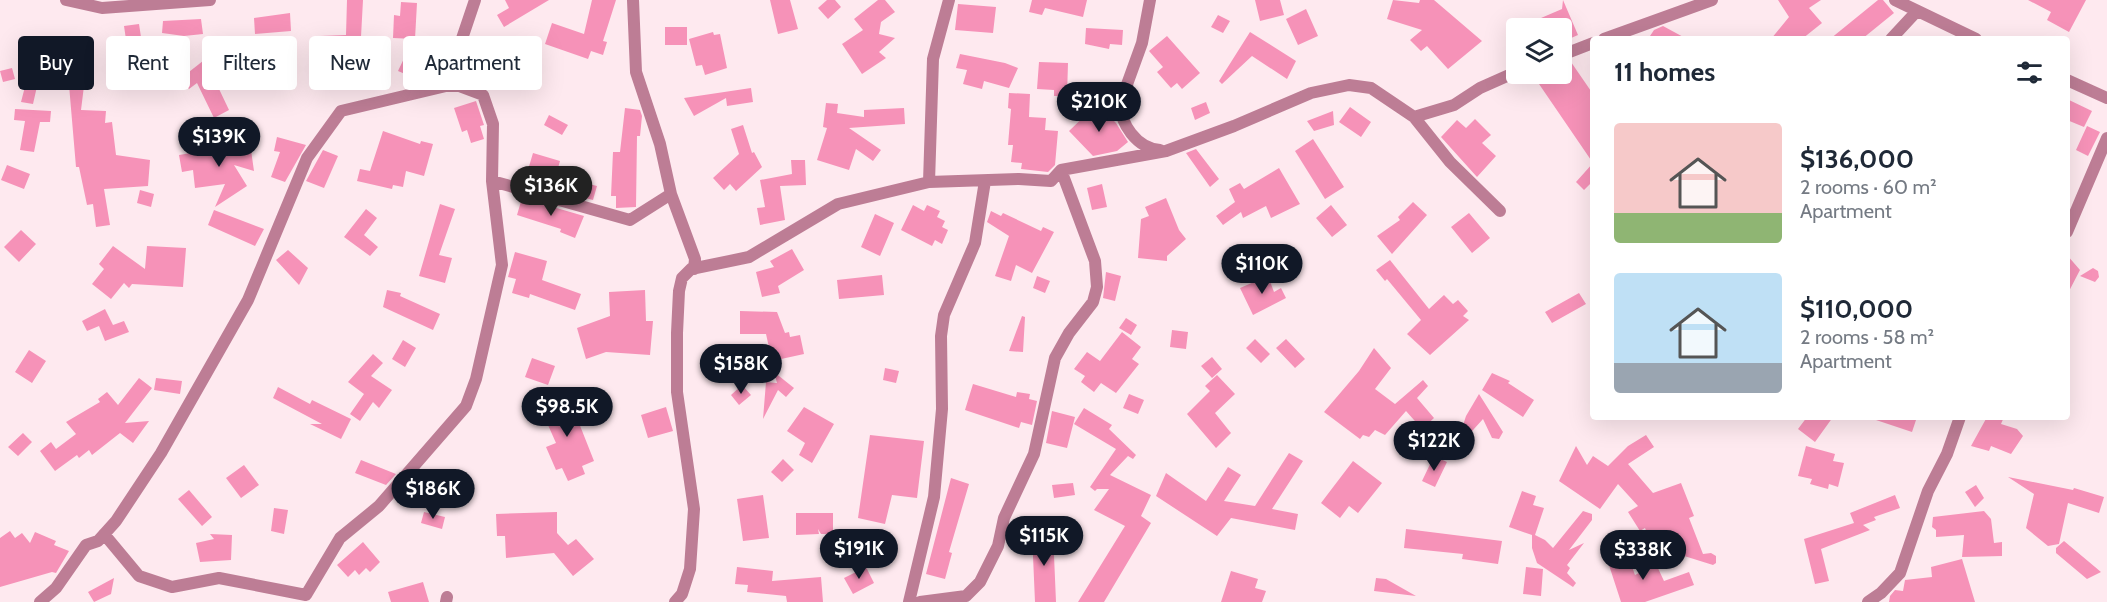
<!DOCTYPE html>
<html lang="en">
<head>
<meta charset="utf-8">
<style>
	body { margin:0; font-family:Cabin,sans-serif; background:#f6f6f7; color:#1f2937; height:100vh; display:flex; flex-direction:column; font-size:22px; white-space:nowrap }
	* { box-sizing:border-box; margin:0 }
	p { font-size:20px; color:#747a83 }
	.icon { flex:none; width:33px; height:33px; fill:none; stroke:currentColor; stroke-width:2; stroke-linecap:round; stroke-linejoin:round }
	.map { position:relative; flex:1; overflow:hidden }
	.sheet { position:absolute; left:1590px; top:36px; width:480px; height:384px; display:flex; flex-direction:column; background:#fff; border-radius:6px; box-shadow:0 6px 24px #0002 }
	.sheet>* { flex:none }
	.banner { position:absolute; left:18px; top:36px; width:570px; height:54px; display:flex; gap:12px }
	.controls { position:absolute; left:1506px; top:18px; display:grid; gap:12px }
	.controls a { display:grid; place-items:center; width:66px; height:66px; border-radius:6px; background:#fff; box-shadow:0 6px 24px #0002; font-size:30px }
	.price { position:absolute; translate:-50% -51px; padding:0 14px; border-radius:21px; background:#111827; color:#fff; font-size:20px; line-height:39px; filter:drop-shadow(0 2px 3px #0008) }
	.price::after { content:''; position:absolute; left:50%; top:36px; width:18px; height:14px; margin-left:-9px; background:inherit; clip-path:polygon(0 0,100% 0,50% 100%) }
	.price.selected { background:#222; color:#fff }
	ul { padding:0; list-style:none }
	li { display:flex; align-items:center; gap:18px; height:150px; padding:0 24px }
	li span { display:grid; place-items:center; flex:none; width:168px; height:120px; border-radius:6px; color:#555 }
	li>.icon { margin-inline-start:auto }
	span .icon { width:72px; height:72px; fill:#fffc; stroke-width:1 }
	li b { font-size:26px }
	h2 { display:flex; justify-content:space-between; align-items:center; height:72px; padding:0 24px; font-size:26px }
	.chip { padding:0 21px; border-radius:6px; background:#fff; box-shadow:0 6px 24px #0002; font-size:21px; line-height:54px }
	.chip.selected { background:#111827; color:#fff }
	.map>svg:first-child { display:block }
</style>
</head>
<body>
<div class="map">
<svg width="2107" height="602" viewBox="0 0 2107 602">
	<rect width="100%" height="100%" fill="#fee9ef"/>
	<path fill="#f692b8" d="M347,0h16l-3,55 -39,1 -1,-20 26,-1z
		M505,0h44l-45,27 -7,-12 12,-7z
		M592,0h24l-13,41 4,1 -4,13 -12,-4 -3,8 -43,-15 7,-21 32,11z
		M770,0h20l8,29 -20,5z
		M827,0h8l6,7 -13,12 -10,-11z
		M878,0h7l10,12 -14,10 -2,12 16,4 -16,14 7,6 -24,16 -20,-30 21,-14 -9,-11z
		M1032,0h55l-4,17 -38,-9 -3,7 -13,-3z
		M1255,0h25l4,15 -24,6z
		M1393,0l26,3 1,-3h14l48,41 -34,28 -21,-23 -6,5 -11,-11 12,-10 -35,-11z
		M1563,0l15,35 -16,7v-14h-17l-4,-10 21,-9z
		M1778,0h43l-12,8 13,15 -20,16h-31l18,-22z
		M1878,0h5l11,13 -32,26h-32z
		M2028,0h58l-17,32 -22,-12 4,-8z
		M401,2l16,1 -2,36 -22,-1 1,-23 6,1z
		M958,4l38,3 -3,26 -38,-3z
		M1306,9l12,27 -20,9 -12,-26z
		M290,13l1,18 -36,3 -1,-16z
		M1218,15l12,6 -7,12 -12,-6z
		M201,19l2,15 -19,2 -22,-3 1,-12z
		M139,24l4,26 -15,3 -4,-27z
		M1663,26l24,13h-39l6,-9z
		M665,27h22v18h-22z
		M1086,28l37,2 -1,15 -12,-1 -1,5 -24,-5z
		M713,32l1,3 6,-1 7,34 -22,7 -3,-10 -6,1 -7,-27z
		M1250,32l46,29 -9,18 -35,-23 -30,28 -3,-3z
		M1167,36l33,37 -18,16 -5,-6 -6,5 -14,-16 6,-5 -14,-16z
		M409,48l19,9 -11,22 -19,-8z
		M477,48l19,10 -14,26 -19,-10z
		M108,54l20,2 -2,16 -20,-2z
		M960,54l45,9 13,5 -9,20 -25,-7 -2,8 -19,-5 4,-14 -11,-2z
		M208,57l9,10 -6,5 18,38 -15,8 -17,-35 -8,6 -9,-10z
		M1039,62l29,1 -1,33h-13v-6l-17,-1z
		M1571,62l22,32v69l-54,-79 16,-10h7v-5z
		M261,64l8,13 -17,10 -8,-13z
		M12,68l3,11 -12,3 -3,-11z
		M27,79l11,3 -5,22 -12,-2z
		M69,85l15,1 -3,24 25,1 -1,12 7,-1 4,33 34,5 -2,26 -44,3 6,36 -14,2 -3,-23 -6,1 -8,-38h-3z
		M751,88l2,14 -26,4 -1,-8 -32,18 -10,-18z
		M1009,93l21,1 -1,23 17,1 -1,12 13,1 -3,34 -7,7 -27,-3 1,-6 -11,-1 2,-17h-5l3,-36 -3,-1z
		M2067,99l25,12 -8,16 -17,-7z
		M476,101l8,24 -4,1 4,13 -13,4 -4,-13 -5,2 -8,-24z
		M1206,102l4,11 -15,7 -4,-12z
		M826,103l12,1 -1,9 27,4v-7l40,-2 1,16 -56,4 32,22 -8,11 -17,-12 -7,21 -32,-10 10,-32 -4,-1z
		M1097,104l19,19 12,19 -11,9 -24,5 -24,-25z
		M1350,107l21,15 -10,15 -22,-15z
		M625,108l15,2 2,6 -2,20h-3l-1,71 -20,1v-12h-5l2,-44h7z
		M15,109l36,2 -1,11h-10l-6,30 -14,-2 5,-29 -11,-1z
		M1333,111l1,14 -20,6 -7,-10z
		M549,115l19,10 -6,10 -18,-10z
		M1475,119l16,16 -9,8 14,13 -19,21 -36,-40 16,-17 9,8z
		M743,125l9,28 2,-1 8,15 -26,24 -6,-7 -6,6 -11,-12 26,-24 -8,-25z
		M2087,126l13,6 -12,24 -12,-6z
		M383,131l37,13 1,-3 12,3 -9,32 -18,-5 -3,16 -10,-2 -1,4 -35,-8 3,-12 10,2z
		M277,137l29,8 -21,37 -14,-5 9,-25 -6,-1z
		M1313,139l31,48 -19,12 -30,-48z
		M250,143l4,28 -20,-6 13,21 -32,21 10,-23 -30,4 -2,-18 -11,2 -3,-17z
		M1196,149l23,30 -9,8 -24,-34z
		M323,150l15,6 -14,32 -18,-7z
		M533,153l27,8 -8,28 -27,-9z
		M791,160h14l1,25 -26,1 5,34 -25,5 -3,-17 8,-1 -5,-27 32,-6z
		M1593,163v18l-9,9 -8,-8z
		M7,165l23,9 -6,15 -23,-9z
		M1279,168l21,36 -29,14 -5,-12 -23,12 -2,-6 -18,13 -7,-9 19,-14 -6,-13 11,-6 4,6z
		M585,183l12,3 -4,14 -12,-3z
		M1102,184l5,23 -15,3 -5,-22z
		M140,190l14,4 -3,13 -14,-4z
		M522,198l62,18 -9,22 -15,-6 1,-3 -44,-14z
		M1166,198l13,32 7,9 -19,17v5l-29,-3 3,-39 8,-3 -4,-9z
		M1413,202l14,13 -35,39 -15,-18 23,-16 -2,-3z
		M440,204l15,5 -16,46 13,3 -7,25 -26,-7z
		M913,205l11,6 3,-6 13,6 -3,6 8,4 -3,6 6,3 -6,14 -7,-4 -3,6 -31,-16z
		M1331,205l16,20 -15,12 -16,-19z
		M366,209l11,9 -13,17 14,12 -8,9 -26,-19z
		M214,210l50,19 -9,17 -47,-21z
		M991,211l10,5 2,-3 38,18 2,-4 11,5 -22,41 -16,-8 -5,16 -16,-5 14,-40 -22,-14z
		M1469,213l21,25 -18,15 -21,-26z
		M875,214l19,9 -14,33 -19,-9z
		M21,230l15,14 -17,18 -15,-15z
		M113,246l32,23 2,-23 39,2 -3,39 -51,-3 -3,4 -5,-5 -13,16 -19,-15 12,-15 -5,-5z
		M792,249l12,21 -26,16 2,7 -18,4 -6,-25 18,-5 -4,-6z
		M288,250l20,18 -9,17 -23,-25z
		M515,252l32,9 -5,19 39,14 -6,16 -45,-16 -1,4 -17,-5 4,-14 -8,-2z
		M2067,255l13,15 -13,25z
		M1390,260l39,49 15,-14 9,9 5,-4 10,11 -5,5 6,4 -39,35 -23,-21 14,-14 -34,-41 -2,2 -9,-11z
		M2093,268l5,3 1,6 -4,5 -15,-6z
		M1106,272l15,4 -6,25 -12,-3z
		M882,275l2,20 -45,4 -2,-19z
		M1037,276l13,5 -5,12 -12,-5z
		M1268,276l6,16 7,-4 5,10 -33,17 -13,-27z
		M387,290l14,3 -1,3 40,18 -7,16 -50,-23z
		M645,290l1,31h7l-3,34 -44,-3 -20,7 -9,-31 33,-12 -1,-24z
		M1579,293l7,11 -34,19 -7,-11z
		M105,309l8,16 11,-4 5,11 -24,9 -6,-15 -12,5 -5,-10z
		M740,311l37,1 8,21 4,-1 1,5 10,-2 4,19 -32,7 -6,-27h-26z
		M1022,316l3,1 -2,35 -14,-1z
		M1126,318l11,7 -6,10 -12,-7z
		M1172,330l16,2 -2,17 -16,-2z
		M1122,332l19,15 -9,12 7,5 -23,29 -15,-10 -7,9 -13,-10 4,-6 -11,-7 13,-17 13,9z
		M1255,339l15,15 -9,9 -15,-15z
		M1286,339l19,20 -10,9 -19,-20z
		M403,340l13,8 -11,19 -13,-8z
		M1374,348l17,20 -16,21 20,15 28,-24 5,6 -11,12 17,20 -12,11 -16,-18 -21,24 -10,-5 -6,7 -6,-2 -3,4 -36,-27 35,-41z
		M29,350l17,11 -14,22 -17,-11z
		M373,354l10,9 -12,13 21,14 -13,18 -6,-6 -13,19 -10,-7 14,-20 -16,-12z
		M1212,357l10,12 -10,9 -11,-12z
		M532,358l23,8 -7,19 -23,-8z
		M885,368l14,3 -3,12 -13,-3z
		M774,372l20,16 -8,9 -8,-7 -15,29 3,-37 11,1z
		M1492,373l18,8 -2,2 26,17 -11,17 -41,-27z
		M1217,375l18,19 -20,19 16,20 -15,15 -29,-34 23,-23 -5,-5z
		M139,378l13,10 -27,35 24,-2 -16,22 -13,-10 -28,22 -3,-5 -10,8 -2,-3 -22,16 -15,-20 11,-9 5,7 20,-15 -10,-12 34,-20 -2,-3 9,-7 11,13z
		M156,378l26,3 -2,13 -26,-4z
		M973,384l43,13 1,-5 13,2 -1,5 8,2 -5,24 -11,-3 -2,6 -54,-18z
		M742,385l9,10 -12,10 -8,-10z
		M278,387l32,17 2,-4 39,19 -10,20 -31,-15h12l-49,-26z
		M1129,394l15,6 -6,14 -15,-6z
		M1479,394l24,38 -4,7 -7,-1 -9,-19 -28,31 11,-34z
		M541,401h23v9l19,-8 5,12 -11,4 17,43 -12,5 3,8 -17,7 -6,-13 -6,2 -10,-23 10,-4 -8,-18h-7z
		M666,407l7,24 -25,7 -7,-23z
		M804,407l30,17 -22,39 -13,-8 6,-12 -18,-12z
		M1084,408l28,17 -3,4 27,26 -3,4 -5,-3 -18,19 41,20 -10,21 10,7 -47,79h-26l47,-76 -31,-16 15,-21h-12l-2,2 -5,-4 26,-38 -42,-25z
		M1052,411l23,6 -8,31 -21,-5z
		M1807,417h26l-18,25 -17,-13z
		M1873,417h44l-5,15 -39,-13z
		M1987,417h17l-3,7 16,5 6,7 -12,18 -20,-8 -2,5 -18,-5z
		M23,433l9,9 -14,14 -10,-9z
		M870,435l54,6 -7,57 -25,-3 -7,29 -27,-6z
		M1646,435l8,12 -26,17 25,29 28,-10 13,33 -5,2 14,36 8,-1 5,3v7l-3,2 -32,-10 -2,-5 -22,8 -12,-30 -5,3 -12,-19 10,-6 -20,-22 -18,25 -41,-28 17,-35 11,19 6,-9 15,10 20,-20z
		M1806,446l29,8 -2,7 11,2 -6,24 -9,-3 -1,5 -18,-5 2,-5 -14,-3z
		M1289,453l14,8 -31,48 26,5 -3,16 -64,-12 -14,18 -61,-40 10,-23 40,28 22,-34 13,8 -17,26 31,5z
		M1434,456l13,6 -12,25 -13,-6z
		M783,459l11,11 -12,12 -11,-10z
		M361,460l35,14 -10,11 -31,-12z
		M1353,461l29,22 -24,30 -9,-7 -9,12 -19,-15z
		M244,465l15,20 -18,13 -15,-20z
		M2008,477l65,13 1,-2 30,9 -5,16 -31,-10 -9,41 -11,2 -22,-18 8,-34z
		M951,478l18,6 -20,68 3,1 -7,26 -19,-5z
		M1073,483l2,12 -21,3 -2,-13z
		M1976,485l8,13 -9,9 -10,-15z
		M189,490l23,27 -10,9 -24,-27z
		M1522,491l14,5 -3,9 11,3 -9,27 10,5 8,8 30,-37 9,3v6l-23,30 15,-7 -17,22 3,3 -3,5 9,10 -3,4 -36,-24 -5,-15v-13l-23,-8z
		M763,495l6,43 -26,3 -6,-42z
		M1895,495l5,13 -26,9 2,3 -13,5 7,5 -49,19 8,32 -14,3 -11,-45 50,-16 -4,-10z
		M274,508l14,2 -4,24 -13,-3z
		M1984,511l7,8 3,24 8,-1v14l-40,1 2,-22 -28,2v-7l-4,-3 1,-10z
		M424,512l21,5 -3,12 -21,-6z
		M557,512v21l11,12 8,-6 18,20 -21,17 -19,-23 -48,5 -1,-22h-8l-1,-22z
		M796,513h37v21h-12l-3,-5 1,5 -23,1z
		M1406,529l96,12 -4,23 -36,-5 1,-5 -59,-6z
		M10,531l5,7 7,-5 8,10 5,-11 21,9 -2,4 15,6 -13,22 -4,-1 -52,15v-49z
		M1053,532l3,70h-21l-3,-69z
		M210,534l22,1 -1,25 -31,2 -4,-19 18,-4z
		M2064,541l37,31 -14,7 -31,-26v-5z
		M363,542l17,20 -10,10 -4,-4 -7,7 -4,-5 -7,7 -11,-12z
		M1627,552l8,23 21,-11 8,17 25,-9 5,13 -49,17h-24l-14,-43z
		M1962,559l13,43h-86l1,-6 5,-6 8,1 2,-11 27,-3 -1,-10z
		M737,567l36,4 -1,10 49,-4 2,25h-36l-1,-6 -39,-4 1,-7 -13,-1z
		M866,567l8,16 -21,11 -9,-16z
		M1526,567l17,2 -2,27 -18,-2z
		M1231,571l27,8 -3,9 11,3 -4,11h-41z
		M114,578l-3,16 -17,8 -6,-10z
		M1376,578l10,1 30,17 -42,-5z
		M423,582l6,20h-38l-3,-10z"/>
	<g fill="none" stroke-linecap="round" stroke-linejoin="round">
		<path stroke="#bd7d95" stroke-width="12" d="M66,0l36,8 108,-8
			M633,0l3,72 24,72 11,50 24,65 -1,10
			M1150,0l-8,43 -21,58c-2,23 16,47 39,49
			M1895,0l81,39
			M1604,39l108,-39
			M1891,39l26,-28
			M1562,55l31,-12
			M2067,80l40,18
			M1414,117l40,-12 26,-17 36,-16
			M492,181l138,39 41,-26
			M929,182l4,-123 16,-59
			M2067,232l40,-94
			M104,534l35,42 33,11 47,-9 87,17 34,-57 39,-32 87,-100 10,-27 26,-114 -10,-84 1,-57 -10,-29 -24,-9h-13
			M40,602l16,-14 30,-43 12,-4 18,-20 45,-68 87,-153 59,-142 34,-47 105,-25 29,-86
			M446,602l1,-5
			M675,602l7,-8 8,-25 4,-60 -17,-117v-59l2,-42 3,-13 9,-9 58,-12 89,-53 91,-22 90,-3 32,2 10,-11 105,-19 68,-25 77,-33 38,-8 22,3 43,29 36,45 50,49
			M909,602l25,-105 8,-88 -1,-73 3,-21 31,-72 10,-62
			M920,602l46,-6 14,-14 18,-36 6,-28 30,-64 21,-96 14,-25 24,-31 4,-15 -2,-26 -34,-91
			M1868,602l13,-9 19,-20 28,-82 19,-37 13,-37"/>
	</g>
</svg>
<div class="controls">
<a><svg class="icon" aria-label="layers" viewBox="0 0 24 24"><path d="M12 4l9 5-9 5-9-5zM3 14l9 5 9-5"/></svg></a>
</div>
<b class="price" style="left:1099px;top:133px">$210K</b>
<b class="price" style="left:219px;top:168px">$139K</b>
<b class="price selected" style="left:551px;top:217px">$136K</b>
<b class="price" style="left:1262px;top:295px">$110K</b>
<b class="price" style="left:741px;top:395px">$158K</b>
<b class="price" style="left:567px;top:438px">$98.5K</b>
<b class="price" style="left:1434px;top:472px">$122K</b>
<b class="price" style="left:433px;top:520px">$186K</b>
<b class="price" style="left:1044px;top:567px">$115K</b>
<b class="price" style="left:859px;top:580px">$191K</b>
<b class="price" style="left:1643px;top:581px">$338K</b>
<div class="banner">
<a class="chip selected">Buy</a>
<a class="chip">Rent</a>
<a class="chip">Filters</a>
<a class="chip">New</a>
<a class="chip">Apartment</a>
</div>
<section class="sheet">
<h2>11 homes<svg class="icon" aria-label="filters" viewBox="0 0 24 24"><path d="M4 7h16M4 17h16"/><circle cx="9" cy="7" r="2"/><circle cx="15" cy="17" r="2"/></svg></h2>
<ul>
<li><span style="background:linear-gradient(#f6c9c9 75%,#8fb573 0)"><svg class="icon" aria-label="home" viewBox="0 0 24 24"><path d="M3 11l9-7 9 7M6 9v11h12V9"/></svg></span><div><b>$136,000</b><p>2 rooms · 60 m²</p><p>Apartment</p></div></li>
<li><span style="background:linear-gradient(#bfe0f5 75%,#9aa5b1 0)"><svg class="icon" aria-label="home" viewBox="0 0 24 24"><path d="M3 11l9-7 9 7M6 9v11h12V9"/></svg></span><div><b>$110,000</b><p>2 rooms · 58 m²</p><p>Apartment</p></div></li>
</ul>
</section>
</div>
</body>
</html>
